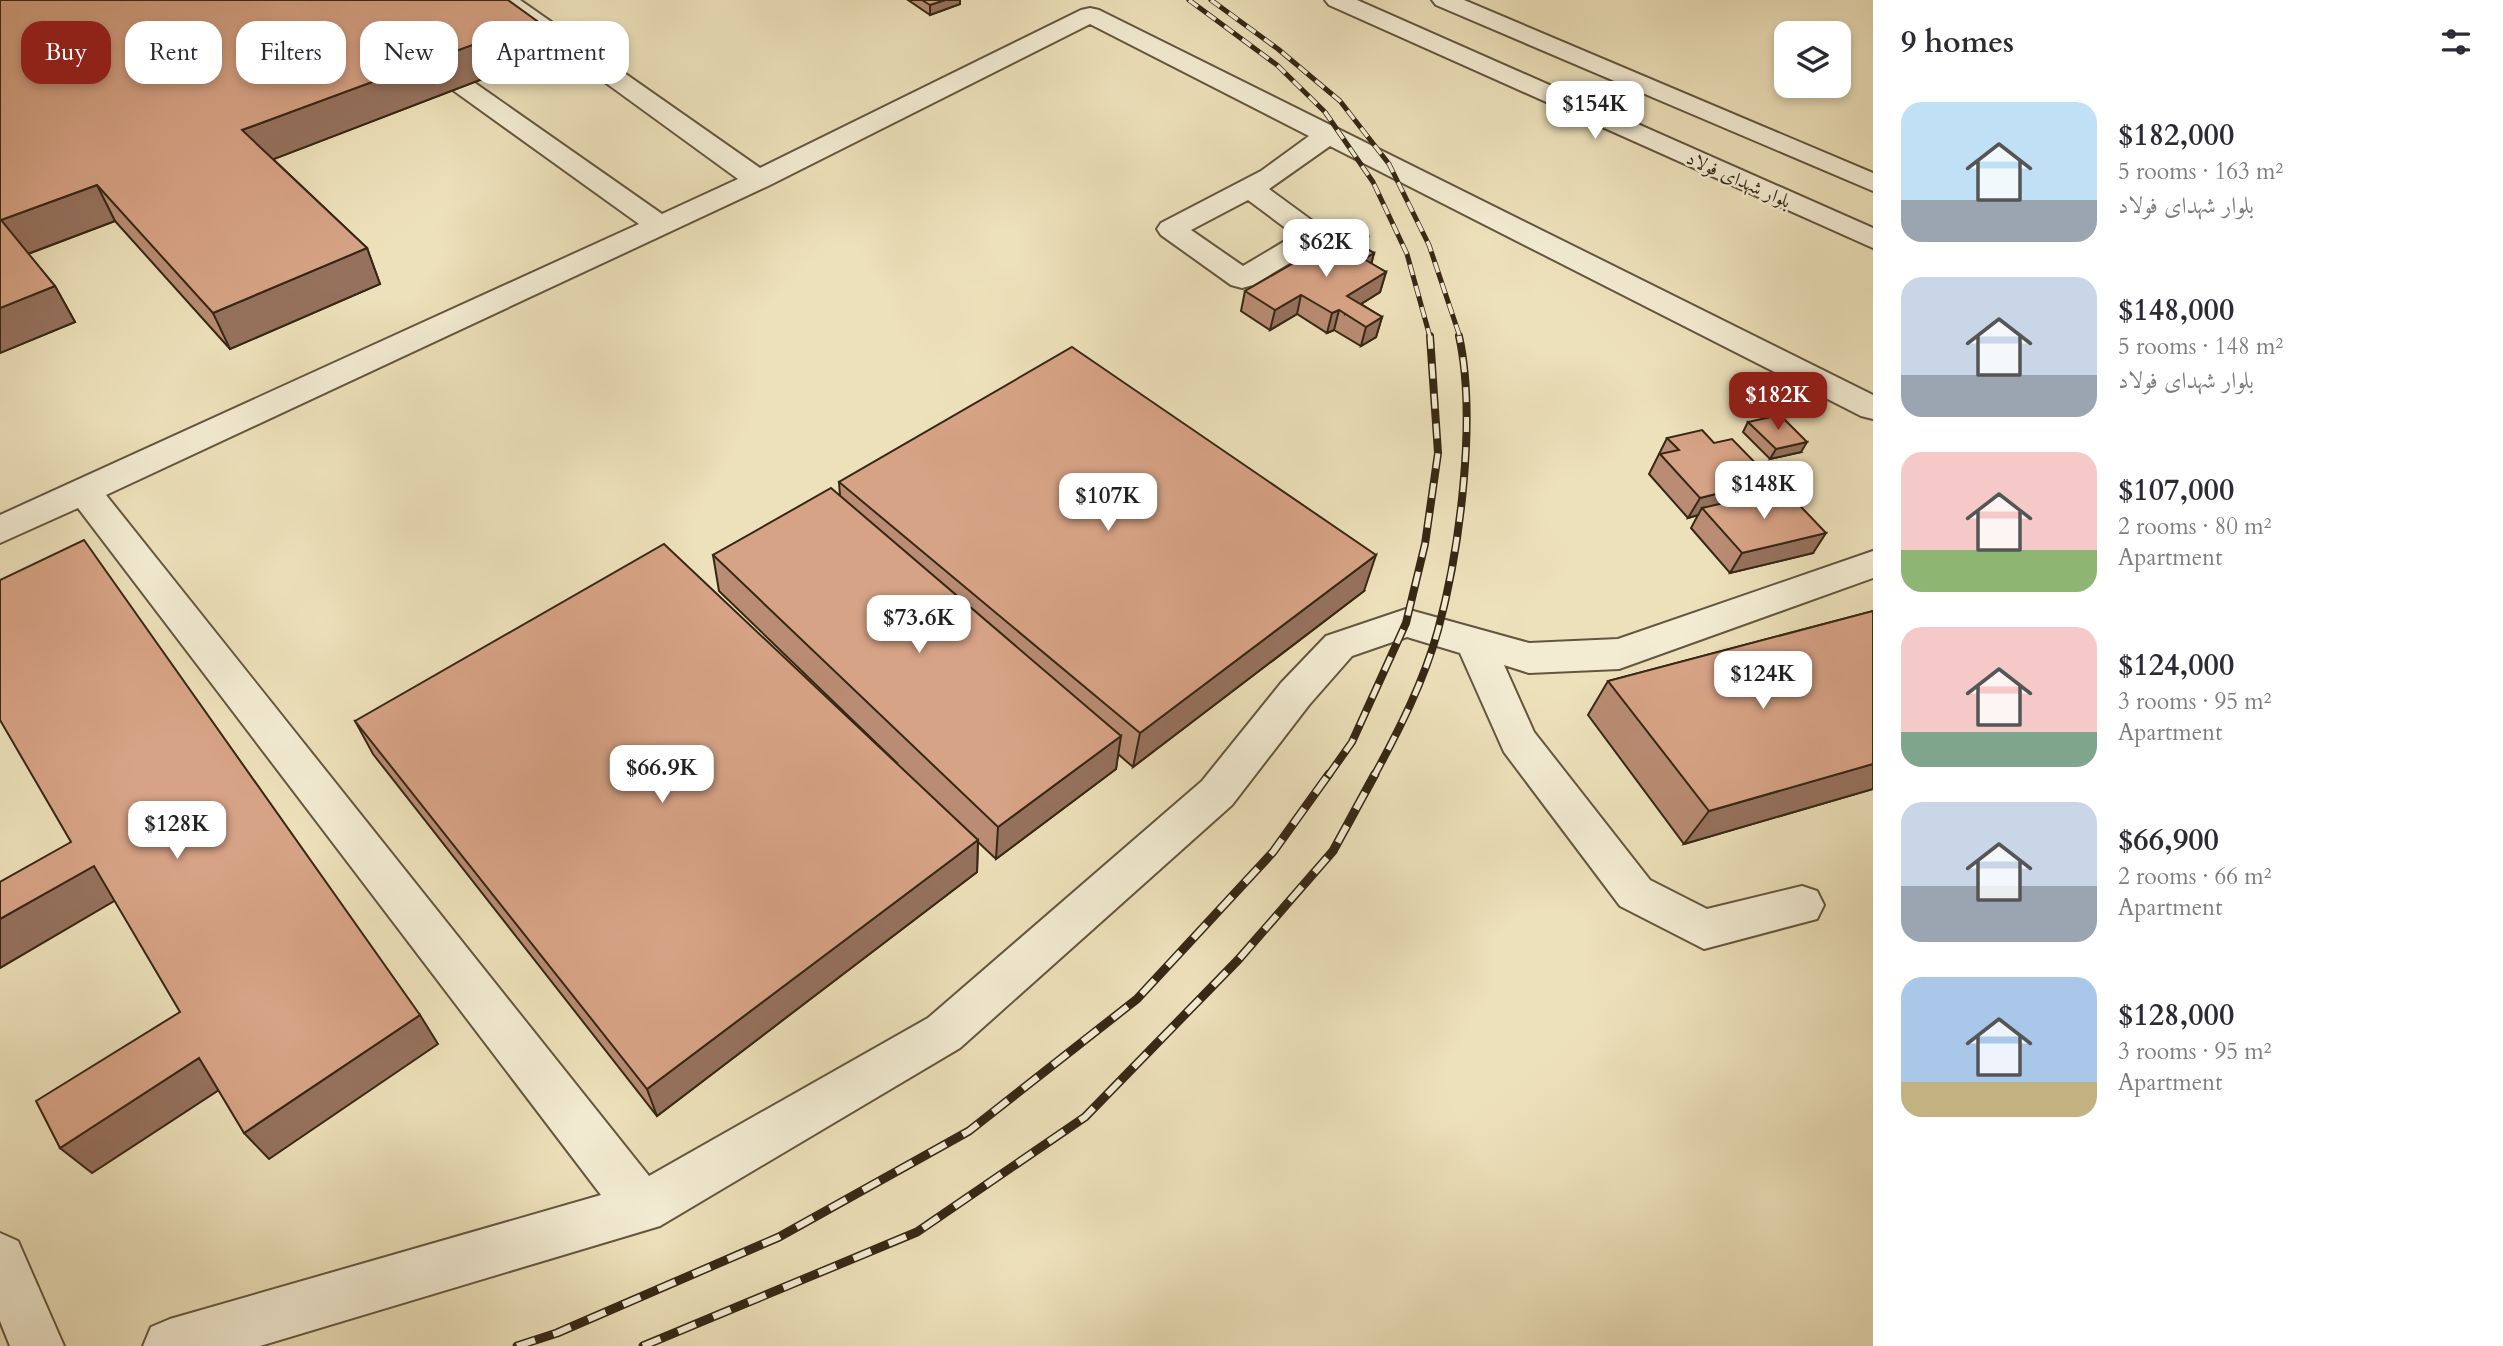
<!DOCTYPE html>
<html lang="en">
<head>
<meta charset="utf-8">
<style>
	body { margin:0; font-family:Cardo,Amiri,serif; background:#f7f7f7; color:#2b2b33; height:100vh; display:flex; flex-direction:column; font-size:26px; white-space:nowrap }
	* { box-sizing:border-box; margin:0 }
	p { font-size:23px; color:#7c7c81 }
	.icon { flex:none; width:38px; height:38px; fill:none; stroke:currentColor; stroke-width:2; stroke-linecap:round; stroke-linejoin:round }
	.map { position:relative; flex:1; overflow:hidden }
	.panel { display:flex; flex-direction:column; background:#fff; width:630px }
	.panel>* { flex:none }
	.hud { position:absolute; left:21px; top:21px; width:665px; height:63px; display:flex; gap:14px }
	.buttons { position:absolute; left:1774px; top:21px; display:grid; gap:14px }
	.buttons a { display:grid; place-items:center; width:77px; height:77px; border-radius:14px; background:#fff; box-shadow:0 4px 10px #0003; font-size:35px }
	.price { position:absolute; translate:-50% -60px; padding:0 16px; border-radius:14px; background:#fff; color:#222; font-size:23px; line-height:46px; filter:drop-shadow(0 2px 4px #0008) }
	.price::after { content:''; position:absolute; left:50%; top:42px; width:21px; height:16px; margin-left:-10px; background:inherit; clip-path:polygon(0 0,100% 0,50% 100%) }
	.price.on { background:#8f2418; color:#fff }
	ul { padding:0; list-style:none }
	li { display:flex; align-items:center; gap:21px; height:175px; padding:0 28px }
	li span { display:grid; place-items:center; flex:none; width:196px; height:140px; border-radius:21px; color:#555 }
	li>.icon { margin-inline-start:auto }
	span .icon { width:84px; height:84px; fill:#fffc; stroke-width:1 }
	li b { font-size:30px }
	h2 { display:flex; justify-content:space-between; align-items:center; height:84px; padding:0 28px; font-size:30px }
	.chip { padding:0 24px; border-radius:21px; background:#fff; box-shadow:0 4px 10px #0003; font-size:24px; line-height:63px }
	.chip.on { background:#8f2418; color:#fff }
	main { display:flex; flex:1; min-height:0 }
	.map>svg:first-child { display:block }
</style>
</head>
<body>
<main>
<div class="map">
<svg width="1873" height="1346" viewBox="0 0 1873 1346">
	<rect width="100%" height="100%" fill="#ede1bb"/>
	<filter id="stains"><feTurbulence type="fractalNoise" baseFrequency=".00286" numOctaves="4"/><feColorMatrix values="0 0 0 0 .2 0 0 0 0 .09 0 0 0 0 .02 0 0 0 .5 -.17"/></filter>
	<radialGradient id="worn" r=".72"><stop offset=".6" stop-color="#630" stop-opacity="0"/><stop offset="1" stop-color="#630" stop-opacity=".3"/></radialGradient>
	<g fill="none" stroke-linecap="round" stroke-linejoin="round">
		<g stroke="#64563e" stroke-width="4">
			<path id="minor" d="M492,0h28l240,168 321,-158 9,-2 9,2 774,385v24l-12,-3 -531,-270 -61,43 56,41 5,6 -5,6 -72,43 -11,3 -11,-3 -70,-50 -4,-6 4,-6 100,-52 48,-35 -219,-112 -322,162 -662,309 543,681 279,-158 274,-237 79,-98 45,-47 80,-27 123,34 89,-4 255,-88v27l-254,91 -90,4 -25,-8 30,67 116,148 57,29 95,-23 15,5 7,14 -7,14 -113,30 -84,-43 -116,-154 -44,-99 -53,-16 -55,19 -43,49 -77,100 -272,243 -300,178 -400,120h-117l8,-19 19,-8 431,-124 -523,-687 -78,35v-28l639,-291 -185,-133 -4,-5 4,-5 9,-3 9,3 190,133 76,-35zM1248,200l47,35 -52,31 -52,-36z
				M1325,0h32l516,228v20l-544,-243z
				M1432,0h32l409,173v18l-437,-186z
				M0,1233l18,8 46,105h-54l-10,-25z"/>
		</g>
		<use href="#minor" fill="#f3ecd3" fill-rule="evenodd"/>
		<g stroke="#362714" stroke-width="5">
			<path id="rail-far2" d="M1189,0l88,65 48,47 48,70 34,72 23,83
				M1211,0l67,49 62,52 49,63 40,81 31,92"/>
		</g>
		<g stroke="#362714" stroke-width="8">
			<path id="rail-far1" d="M1328,776l24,-34 54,-119 19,-79 13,-91 -8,-117
				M1374,776c25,-46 50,-95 64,-146 22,-81 39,-212 21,-294"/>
		</g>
		<g stroke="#362714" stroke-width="9">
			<path id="rail" d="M517,1346l40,-13 222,-96 190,-106 168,-132 136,-147 56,-78
				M643,1346l274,-114 168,-115 153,-157 95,-109 42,-77"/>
		</g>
		<use href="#rail-far2" stroke="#f3ecd3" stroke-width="3.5" stroke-dasharray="11" stroke-linecap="butt"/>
		<use href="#rail-far1" stroke="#f3ecd3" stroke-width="5" stroke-dasharray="15" stroke-linecap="butt"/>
		<use href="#rail" stroke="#f3ecd3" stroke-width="6" stroke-dasharray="19" stroke-linecap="butt"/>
	</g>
	<path fill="#b98c73" stroke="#362714" stroke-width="2" d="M0,0l537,21 8,34 -272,104 94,89 13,36 -150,65 -115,-128 -87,33 27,32 20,36 -75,31z
		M908,0h52v4l-30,11z
		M1324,235l44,2 -3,11 9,5 -3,11 15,8 -6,20 -19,12 21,13 -6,20 -15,9 -27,-16 -7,3 -30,-19 -27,16 -29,-19 4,-20 75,-36 -1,-1z
		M1748,422l53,30 -31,7 -27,-27z
		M1667,438l47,5 58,37 -8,14 49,59 -83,20 -39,-45 7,-13 -10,3 -39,-44z
		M839,482l525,109 -231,176 -15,-13 -2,15 -120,90 -18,-17 -1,30 -320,244 -284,-362 -18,-33 541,41 -177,-171 -6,-36 127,-59z
		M1873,611v178l-189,55 -96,-129 20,-34z"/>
	<path fill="#96725e" stroke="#362714" stroke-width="2" d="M945,0h15v4l-30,11v-10z
		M537,21l8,34 -289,111 -14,-36z
		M97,185l18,36 -93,35 -21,-36z
		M1368,237l-5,20 -6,-14z
		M367,248l13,36 -150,65 -17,-36z
		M1374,253l-5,20 -5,-14z
		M1386,272l-6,20 -35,22 2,-18z
		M55,286l20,36 -75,31v-45z
		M1301,295l-4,19 -27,16 5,-20z
		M1339,310l-5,20 -7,3 5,-20z
		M1382,317l-6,20 -15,9 5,-19z
		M1807,442l-6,10 -31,7 6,-10z
		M1772,480l-12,20 -58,8 -4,7 -10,3 12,-20z
		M1826,533l-13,20 -83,20 12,-20z
		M1376,555l-12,36 -231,176 7,-34z
		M1121,736l-5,33 -120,90 2,-32z
		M1873,764v25l-189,55 25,-33z
		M978,840l-1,32 -320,244 -10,-27z
		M94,866l27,31 -121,71v-49z
		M420,1015l18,29 -169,115 -25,-26z
		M199,1058l26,28 -133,87 -32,-25z"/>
	<path fill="#d7a386" stroke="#362714" stroke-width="2" d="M0,0h508l29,21 -295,109 125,118 -154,65 -116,-128 -96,35 54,66 -55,22z
		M922,0h23l-15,5z
		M1334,229l13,7 10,-5 11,6 -11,6 17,10 -10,6 22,13 -39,24 35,21 -16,10 -27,-17 -7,3 -31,-18 -26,15 -30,-19 59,-34 6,4 29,-17 -15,-9z
		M1072,347l304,208 -236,178 -301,-251z
		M1780,415l27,27 -31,7 -28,-27z
		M1702,430l12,13 18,-4 40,41 -72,18 -40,-44 19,-4 -12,-12z
		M831,488l290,248 -123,91 -285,-272z
		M1784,489l42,44 -84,20 -40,-45z
		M84,540l336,475 -176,118 -45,-75 -139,90 -24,-47 144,-89 -86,-146 -94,53v-37l71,-40 -71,-122v-140z
		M664,544l314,296 -331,249 -292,-368z
		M1873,611v153l-164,47 -101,-130z"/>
	<g text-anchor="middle" stroke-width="5" stroke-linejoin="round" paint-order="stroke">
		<g font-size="19" fill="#362714" stroke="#f3ecd3">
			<text transform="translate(1739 179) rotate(24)" y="7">بلوار شهدای فولاد</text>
		</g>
	</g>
	<rect width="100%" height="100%" filter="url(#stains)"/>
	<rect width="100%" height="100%" fill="url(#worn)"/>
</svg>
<div class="buttons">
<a><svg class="icon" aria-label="layers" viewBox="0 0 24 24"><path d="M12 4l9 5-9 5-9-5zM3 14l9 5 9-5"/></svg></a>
</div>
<b class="price" style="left:1595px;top:141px">$154K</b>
<b class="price" style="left:1326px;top:279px">$62K</b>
<b class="price on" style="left:1778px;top:432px">$182K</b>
<b class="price" style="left:1764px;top:521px">$148K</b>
<b class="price" style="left:1108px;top:533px">$107K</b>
<b class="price" style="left:919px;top:655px">$73.6K</b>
<b class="price" style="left:1763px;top:711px">$124K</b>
<b class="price" style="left:662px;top:805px">$66.9K</b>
<b class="price" style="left:177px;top:861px">$128K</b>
<div class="hud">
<a class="chip on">Buy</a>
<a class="chip">Rent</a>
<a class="chip">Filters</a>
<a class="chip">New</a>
<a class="chip">Apartment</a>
</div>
</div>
<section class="panel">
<h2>9 homes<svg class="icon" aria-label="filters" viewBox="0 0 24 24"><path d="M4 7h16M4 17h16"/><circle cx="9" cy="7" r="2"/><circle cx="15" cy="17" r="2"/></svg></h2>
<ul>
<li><span style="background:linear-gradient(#bfe0f5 70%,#9aa5b1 0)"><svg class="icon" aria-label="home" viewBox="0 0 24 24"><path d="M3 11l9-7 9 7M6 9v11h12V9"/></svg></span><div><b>$182,000</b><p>5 rooms · 163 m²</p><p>بلوار شهدای فولاد</p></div></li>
<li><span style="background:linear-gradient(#c9d6e8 70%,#9aa5b1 0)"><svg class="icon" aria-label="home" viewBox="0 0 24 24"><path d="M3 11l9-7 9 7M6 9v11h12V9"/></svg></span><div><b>$148,000</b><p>5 rooms · 148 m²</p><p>بلوار شهدای فولاد</p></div></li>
<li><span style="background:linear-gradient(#f6c9c9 70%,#8fb573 0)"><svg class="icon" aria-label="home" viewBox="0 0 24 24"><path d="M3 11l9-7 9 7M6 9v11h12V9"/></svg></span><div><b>$107,000</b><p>2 rooms · 80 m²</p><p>Apartment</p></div></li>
<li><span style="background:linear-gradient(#f6c9c9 75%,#7fa58c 0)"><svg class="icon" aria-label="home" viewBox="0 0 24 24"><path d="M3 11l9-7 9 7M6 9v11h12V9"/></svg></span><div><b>$124,000</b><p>3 rooms · 95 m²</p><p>Apartment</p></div></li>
<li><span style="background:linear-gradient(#c9d6e8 60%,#9aa5b1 0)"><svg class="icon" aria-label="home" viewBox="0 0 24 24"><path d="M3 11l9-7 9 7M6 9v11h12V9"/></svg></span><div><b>$66,900</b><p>2 rooms · 66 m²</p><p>Apartment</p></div></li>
<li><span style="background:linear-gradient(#a9c7e8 75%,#c2b280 0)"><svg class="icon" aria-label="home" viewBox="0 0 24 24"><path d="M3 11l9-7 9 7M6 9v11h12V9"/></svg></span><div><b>$128,000</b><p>3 rooms · 95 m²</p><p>Apartment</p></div></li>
</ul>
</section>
</main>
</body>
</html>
